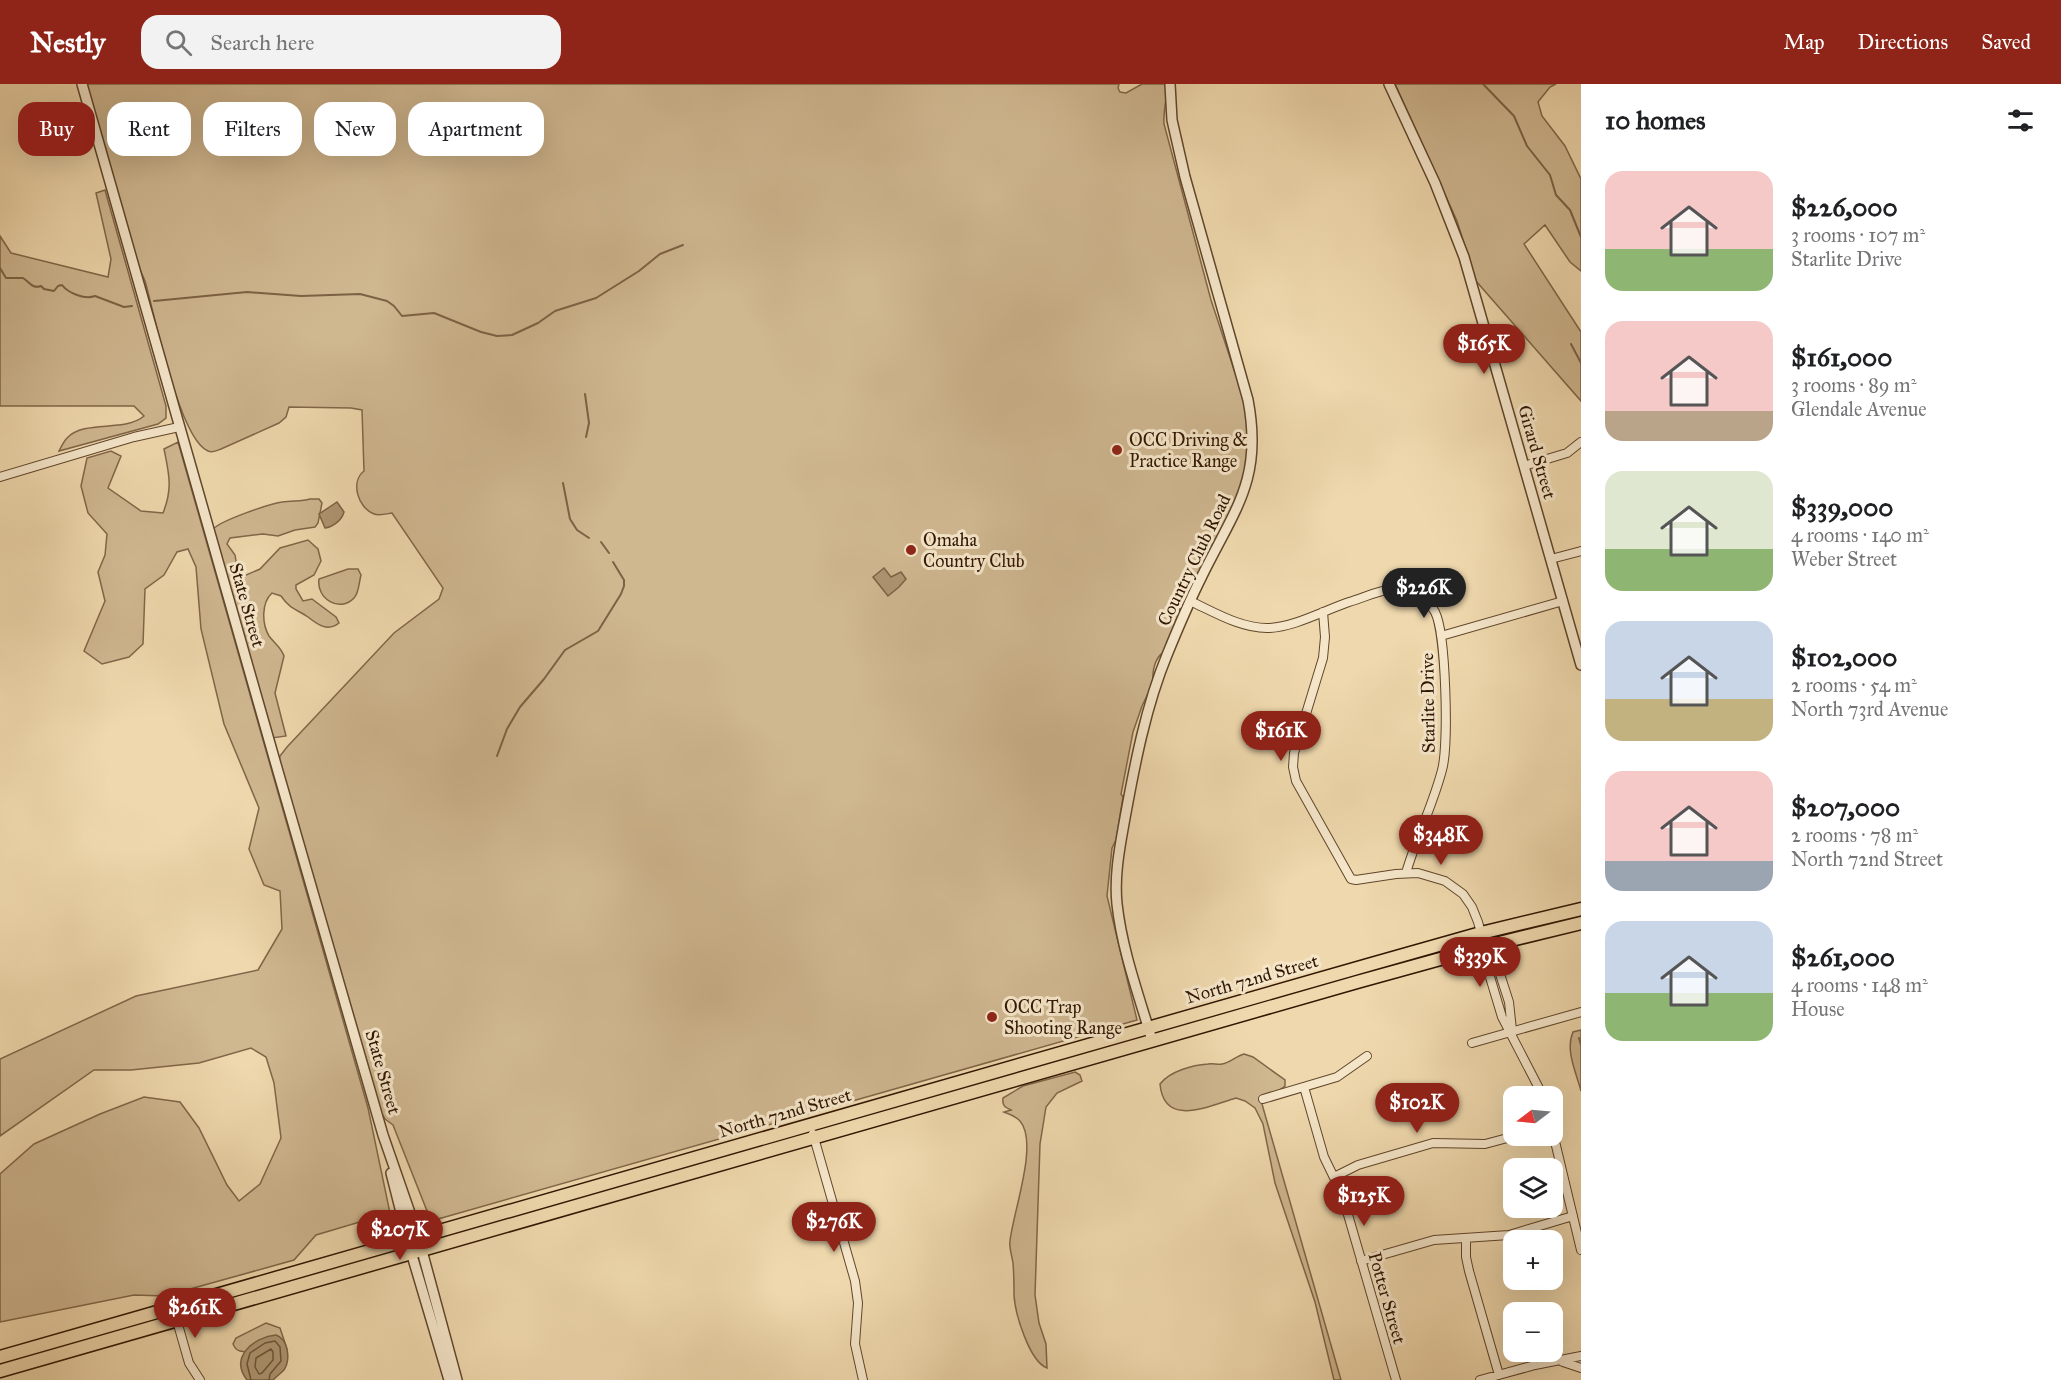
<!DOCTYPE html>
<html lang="en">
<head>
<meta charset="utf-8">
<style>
	body { margin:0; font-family:"IM FELL Great Primer",serif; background:#f2f2f2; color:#202124; height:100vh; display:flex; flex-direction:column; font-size:22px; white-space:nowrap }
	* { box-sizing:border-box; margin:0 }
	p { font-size:20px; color:#757577 }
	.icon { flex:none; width:33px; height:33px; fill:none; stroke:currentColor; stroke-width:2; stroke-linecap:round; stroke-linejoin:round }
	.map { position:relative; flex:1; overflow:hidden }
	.sheet { display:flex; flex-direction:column; background:#fff; width:480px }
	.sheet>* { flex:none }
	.top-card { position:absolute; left:18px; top:18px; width:570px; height:54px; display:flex; gap:12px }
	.needle { width:39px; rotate:254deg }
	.tools { position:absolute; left:1503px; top:1002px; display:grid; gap:12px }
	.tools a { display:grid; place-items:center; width:60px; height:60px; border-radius:12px; background:#fff; box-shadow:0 6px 24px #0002; font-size:30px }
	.price { position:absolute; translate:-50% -51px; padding:0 14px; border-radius:21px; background:#8f2418; color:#fff; font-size:20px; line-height:39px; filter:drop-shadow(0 2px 3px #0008) }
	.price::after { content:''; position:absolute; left:50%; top:36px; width:18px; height:14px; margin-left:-9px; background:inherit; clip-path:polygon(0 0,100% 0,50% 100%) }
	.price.current { background:#222; color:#fff }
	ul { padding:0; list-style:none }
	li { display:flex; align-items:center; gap:18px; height:150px; padding:0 24px }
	li span { display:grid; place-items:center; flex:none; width:168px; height:120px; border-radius:18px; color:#555 }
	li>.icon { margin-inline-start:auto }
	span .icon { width:72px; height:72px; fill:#fffc; stroke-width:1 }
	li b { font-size:26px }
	h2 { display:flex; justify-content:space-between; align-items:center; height:72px; padding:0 24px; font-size:26px }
	.pill { padding:0 21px; border-radius:18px; background:#fff; box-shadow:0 6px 24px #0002; font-size:21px; line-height:54px }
	.pill.current { background:#8f2418; color:#fff }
	header { display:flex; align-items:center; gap:36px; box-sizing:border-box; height:84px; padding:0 30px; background:#8f2418; color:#fff }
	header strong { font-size:28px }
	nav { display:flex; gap:33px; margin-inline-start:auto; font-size:21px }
	.search { width:420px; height:54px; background:#f2f2f2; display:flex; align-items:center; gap:15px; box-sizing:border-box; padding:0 21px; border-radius:18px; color:#757577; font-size:22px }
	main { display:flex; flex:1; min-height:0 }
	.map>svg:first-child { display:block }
</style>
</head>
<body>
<header>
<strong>Nestly</strong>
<div class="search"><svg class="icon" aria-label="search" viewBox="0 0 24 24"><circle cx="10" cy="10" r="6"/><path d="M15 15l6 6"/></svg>Search here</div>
<nav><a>Map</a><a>Directions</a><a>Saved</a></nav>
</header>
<main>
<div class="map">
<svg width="1581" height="1296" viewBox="0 0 1581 1296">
	<rect width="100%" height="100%" fill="#efd8ad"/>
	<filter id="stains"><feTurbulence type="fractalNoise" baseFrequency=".00333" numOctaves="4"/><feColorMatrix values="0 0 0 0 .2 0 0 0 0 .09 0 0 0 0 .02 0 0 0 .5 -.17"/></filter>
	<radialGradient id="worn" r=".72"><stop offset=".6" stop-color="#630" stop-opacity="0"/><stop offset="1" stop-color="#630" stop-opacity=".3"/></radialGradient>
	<path fill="#cfb790" stroke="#806648" stroke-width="1.5" d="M86,0h1033l-1,4 2,4 6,1 16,-9h26c-1,14 -5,26 -4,40l47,176 35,106 3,48 -9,42 -52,101 -5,2 -4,9 2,5 -17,39c-10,6 -12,21 -11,31l-11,23 -9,26 -12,62 2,3 -7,43 -4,8 -5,48 30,124 -706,201 -38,-96 -8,-6 -6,-10 -100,-349 1,-4 7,-9 107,-114 45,-34 4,-11 -51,-75c-6,1 -13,3 -18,1 -16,-6 -24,-32 -10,-43l-2,-61 -11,-2 -62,-1 -3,10 -7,6 -58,26c-5,2 -8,4 -13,2 -29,-12 -54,-139 -63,-170l-7,-16z
		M1395,0h161l-6,3 -12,15 4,14 23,30 16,33v92l-11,-9 -25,-37 -21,19 57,88v69l-105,-120 -19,-60z
		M105,106l61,216v12l-8,6 -99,27c2,-4 5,-10 8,-13 18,-19 57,-5 77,-22l-10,-10h-134v-170l11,17 97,24 3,-18 -15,-66z
		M178,358l190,666 22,105 -74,22 -22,25 -129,36 -31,-1 -134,27v-148l34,-30 66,-30 44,-17 36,5 19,26 28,57 12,16 21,-17 21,-46 -7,-55 -8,-26 -15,-9 -52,15 -68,7h-37l-94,66v-77l136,-63 122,-26 24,-41 -2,-38 -16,-6 -15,-36 10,-41 -35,-84 -23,-95 -5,-62 -8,-18 -11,3 -13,23 -19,14 -2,55 -14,13 -27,7 -18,-13 21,-50 -7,-29 7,-17 2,-21 -19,-21 -7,-27 6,-28 24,-7 10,5 -13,32 33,23 22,2c10,-25 6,-39 1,-64z
		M310,415h9l3,4 -4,20 -3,4 -20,3 -17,6 -15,-2 -33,4 -3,6 8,11 3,18 6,3 16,-7 20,-21 28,-8 10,9 3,12 -7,14 -18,10v4l7,12 9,-2 24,18 3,6c-11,9 -21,2 -31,-6 -12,-8 -18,-8 -27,-21l-9,-3c-11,10 -10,31 -3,43 5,7 12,11 15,20l-9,37 11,43 -14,2 -59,-209c9,-9 56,-25 69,-27 10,-2 19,0 28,-3z
		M348,485h10l3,6c-2,7 -2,18 -7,23 -14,15 -38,1 -35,-19z
		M1581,946v61c-5,-19 -16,-41 -8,-59z
		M1244,970l9,3 32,23v6l-8,6 -17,5 81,283h-7l-19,-78 -40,-119 -12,-59 -8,-16 -10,-7 -9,-3c-25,7 -72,31 -76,-14 10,-13 33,-19 48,-20 5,-1 10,1 14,0 8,-1 14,-8 22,-10z
		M1075,988l5,3 2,6 -25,12 -11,14 -6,37 -5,151 4,28 7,21 1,24c-18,-7 -32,-55 -33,-73 0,-10 0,-21 -1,-32 -1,-7 -4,-15 -3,-22 3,-29 29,-98 10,-120 -4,-5 -11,-7 -16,-9l7,-2c-6,-3 -9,-4 -8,-12l20,-12z
		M266,1239l14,5 7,21 -2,2c-14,-3 -36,3 -45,0 -4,-1 -5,-3 -7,-7l3,-6z"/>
	<path fill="#ae9672" stroke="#7c6244" stroke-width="1.5" d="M337,418l7,10c-2,8 -11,15 -19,16l-6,-14z
		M884,484l7,9 10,-5 5,7 -7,8 -11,9 -15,-19z
		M276,1251c12,4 15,24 8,35 -3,3 -8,7 -11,10h-26c-18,-23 7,-43 29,-45z"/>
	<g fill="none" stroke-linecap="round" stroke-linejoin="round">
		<path stroke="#6f5639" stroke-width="1.5" d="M271,1265l2,3v8l-11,13 -3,1 -4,-7 1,-9z
			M251,1296l-4,-16 3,-11 15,-10 10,-2 5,6 1,14 -11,13 -1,6"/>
		<path stroke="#7c6244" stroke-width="2" d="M1483,0l31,32 13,30 23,29 6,20 14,15 11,27
			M0,184l6,10h17c8,5 9,11 18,8l3,3 10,2 4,-5 4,-1c6,8 23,15 33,11l29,11 8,-1
			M154,217l93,-9 54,4 59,-2 27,7 7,5 8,10 32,-3 47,19 16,4 15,-1 26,-12 17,-12 41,-13 43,-27 21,-17 23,-9
			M1571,260l10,19
			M585,310l4,29 -3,14
			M563,399l7,36 7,11 12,8
			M601,458l8,11
			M497,672l10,-27 13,-22 24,-28 21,-29 33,-19 23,-37 3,-8v-6l-11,-18
			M1579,954l2,7"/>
		<g stroke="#60462b" stroke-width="10">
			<path id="minor" d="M1524,382l43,-13 14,-11
				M0,393l134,-40 45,-10
				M1551,475l30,-8
				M1190,517c24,11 50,27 77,27 26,0 58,-18 82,-26 14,-4 30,-12 44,-13 18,-1 33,7 42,23 11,21 14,133 7,158 -9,35 -26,68 -36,103
				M1323,528l2,25 -2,21 -29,95 -1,14 3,14 55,98 5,1 40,-6 22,-1 27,8 18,13 9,13 6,15 3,11v14l21,70 41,79
				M1441,552l122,-35
				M1490,859l19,59 3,28
				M1472,959l109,-31
				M1304,1003l20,70 18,37 54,186
				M1263,1015l74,-22 30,-21
				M1552,1045l29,121
				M813,1050l42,147 3,22 -3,41 8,36
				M1334,1093l24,-12 75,-22 52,1 30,-8
				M1466,1155v18l3,14 30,104
				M1361,1177l73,-21 75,-5 64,-19
				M173,1223l16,56 11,17
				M1563,1278l18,6
				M1480,1296l55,-15 46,-9"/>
		</g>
		<g stroke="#60462b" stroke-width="12">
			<path id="tertiary" d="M82,0l193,677 108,374 35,101 39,144
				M1389,0l46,99 29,74 117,408
				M1152,956c-13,-44 -30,-90 -35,-136 -3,-29 3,-58 8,-86 10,-55 21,-112 42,-163 11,-27 22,-53 35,-79 33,-67 61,-97 46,-176l-63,-223 -13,-57 -2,-36
				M391,1089l20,79 38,128"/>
		</g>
		<g stroke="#301500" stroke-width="15">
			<path id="primary" d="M0,1273l1368,-392 113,-32 100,-24
				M0,1287l1357,-389 134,-37 90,-22"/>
		</g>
		<use href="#minor" stroke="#f5e6ca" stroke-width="8"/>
		<use href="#tertiary" stroke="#f5e6ca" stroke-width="9"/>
		<use href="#primary" stroke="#efd8ad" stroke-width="12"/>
	</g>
	<g fill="#8f2418" stroke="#f5e6ca" stroke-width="2">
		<circle cx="1117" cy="366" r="6"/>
		<circle cx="911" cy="466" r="6"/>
		<circle cx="992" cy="933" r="6"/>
	</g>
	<g text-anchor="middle" stroke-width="6" stroke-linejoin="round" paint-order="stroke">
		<g font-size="18" fill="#301500" stroke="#f5e6ca" text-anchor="start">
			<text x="1129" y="362">OCC Driving &amp;<tspan x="1129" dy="21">Practice Range</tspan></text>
			<text x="923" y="462">Omaha<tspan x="923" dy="21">Country Club</tspan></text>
			<text x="1004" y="929">OCC Trap<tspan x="1004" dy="21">Shooting Range</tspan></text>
		</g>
		<g font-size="18" fill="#301500" stroke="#f5e6ca">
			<text transform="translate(1537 368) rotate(74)" y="6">Girard Street</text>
			<text transform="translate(1194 476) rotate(-64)" y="6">Country Club Road</text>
			<text transform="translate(247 521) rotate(74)" y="6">State Street</text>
			<text transform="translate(1428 619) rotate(-91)" y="6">Starlite Drive</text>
			<text transform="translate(1252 895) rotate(-16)" y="6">North 72nd Street</text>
			<text transform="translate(383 988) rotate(74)" y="6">State Street</text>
			<text transform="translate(785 1029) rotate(-16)" y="6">North 72nd Street</text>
			<text transform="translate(1387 1214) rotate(74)" y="6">Potter Street</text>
		</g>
	</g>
	<rect width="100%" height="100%" filter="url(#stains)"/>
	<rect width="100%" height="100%" fill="url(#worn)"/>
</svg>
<div class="tools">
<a><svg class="needle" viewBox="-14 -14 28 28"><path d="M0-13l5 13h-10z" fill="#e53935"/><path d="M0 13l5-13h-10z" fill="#757577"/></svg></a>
<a><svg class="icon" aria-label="layers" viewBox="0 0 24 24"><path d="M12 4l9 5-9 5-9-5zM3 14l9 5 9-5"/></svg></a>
<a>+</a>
<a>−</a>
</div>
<b class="price" style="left:1484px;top:291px">$165K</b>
<b class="price current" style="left:1424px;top:535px">$226K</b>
<b class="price" style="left:1281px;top:678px">$161K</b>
<b class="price" style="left:1441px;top:782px">$348K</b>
<b class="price" style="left:1480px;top:904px">$339K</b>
<b class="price" style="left:1417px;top:1050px">$102K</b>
<b class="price" style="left:1364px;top:1143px">$125K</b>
<b class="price" style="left:834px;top:1169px">$276K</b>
<b class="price" style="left:400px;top:1177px">$207K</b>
<b class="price" style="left:195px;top:1255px">$261K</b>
<div class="top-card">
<a class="pill current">Buy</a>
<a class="pill">Rent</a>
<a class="pill">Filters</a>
<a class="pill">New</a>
<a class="pill">Apartment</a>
</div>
</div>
<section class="sheet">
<h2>10 homes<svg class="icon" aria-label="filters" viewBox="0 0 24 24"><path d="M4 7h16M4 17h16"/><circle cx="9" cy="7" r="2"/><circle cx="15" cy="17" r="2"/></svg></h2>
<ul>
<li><span style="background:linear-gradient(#f6c9c9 65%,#8fb573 0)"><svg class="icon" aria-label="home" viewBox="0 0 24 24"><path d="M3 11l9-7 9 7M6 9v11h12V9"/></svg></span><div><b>$226,000</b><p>3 rooms · 107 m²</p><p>Starlite Drive</p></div></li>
<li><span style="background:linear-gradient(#f6c9c9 75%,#b9a48a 0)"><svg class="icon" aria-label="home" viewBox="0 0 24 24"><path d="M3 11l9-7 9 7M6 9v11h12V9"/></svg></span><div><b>$161,000</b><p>3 rooms · 89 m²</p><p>Glendale Avenue</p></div></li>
<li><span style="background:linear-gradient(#dfe7d0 65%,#8fb573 0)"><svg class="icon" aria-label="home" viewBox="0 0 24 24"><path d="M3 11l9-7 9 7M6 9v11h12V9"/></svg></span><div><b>$339,000</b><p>4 rooms · 140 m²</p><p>Weber Street</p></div></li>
<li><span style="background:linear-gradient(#c9d6e8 65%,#c2b280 0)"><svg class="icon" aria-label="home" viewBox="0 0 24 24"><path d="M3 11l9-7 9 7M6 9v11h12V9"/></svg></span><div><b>$102,000</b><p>2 rooms · 54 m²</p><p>North 73rd Avenue</p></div></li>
<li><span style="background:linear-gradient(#f6c9c9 75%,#9aa5b1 0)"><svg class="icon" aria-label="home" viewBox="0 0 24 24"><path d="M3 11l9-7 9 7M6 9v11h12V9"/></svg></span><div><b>$207,000</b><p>2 rooms · 78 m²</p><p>North 72nd Street</p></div></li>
<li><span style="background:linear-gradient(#c9d6e8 60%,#8fb573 0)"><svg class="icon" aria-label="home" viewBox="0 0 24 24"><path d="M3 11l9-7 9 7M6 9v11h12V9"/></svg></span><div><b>$261,000</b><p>4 rooms · 148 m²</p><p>House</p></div></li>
</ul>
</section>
</main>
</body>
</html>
